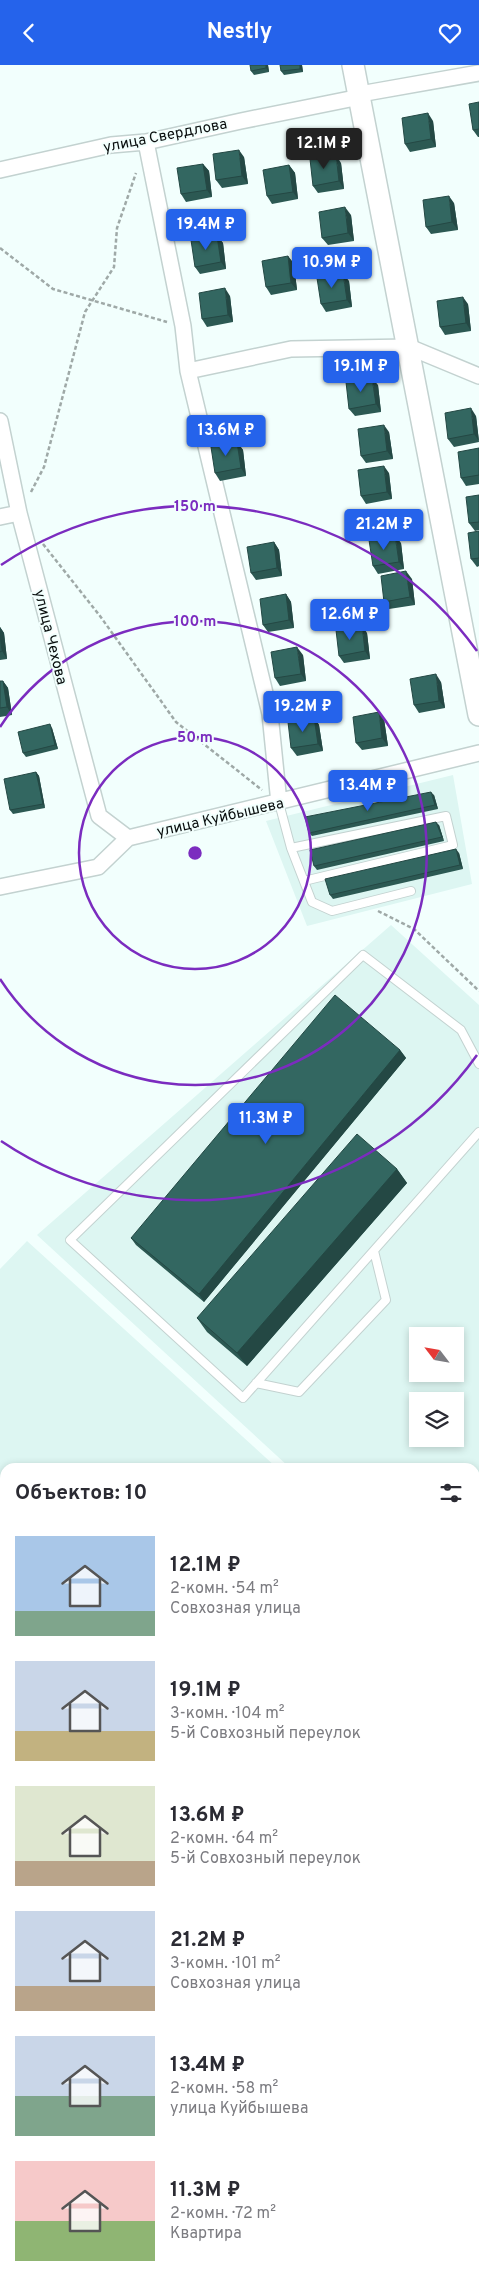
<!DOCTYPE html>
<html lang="ru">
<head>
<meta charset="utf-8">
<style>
	body { margin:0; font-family:Overpass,sans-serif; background:#f7f7f7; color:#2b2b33; height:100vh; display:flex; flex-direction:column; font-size:19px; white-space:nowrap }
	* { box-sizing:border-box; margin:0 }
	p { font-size:16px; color:#7c7c81 }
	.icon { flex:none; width:28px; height:28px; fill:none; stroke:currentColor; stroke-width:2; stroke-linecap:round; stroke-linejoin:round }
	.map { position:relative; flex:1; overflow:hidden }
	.panel { position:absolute; left:0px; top:1398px; width:480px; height:821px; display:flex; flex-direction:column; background:#fff; border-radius:15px 15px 0 0; box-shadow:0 2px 8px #0003 }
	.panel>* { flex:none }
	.needle { width:32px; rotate:301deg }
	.controls { position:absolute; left:409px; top:1262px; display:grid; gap:10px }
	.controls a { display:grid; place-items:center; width:55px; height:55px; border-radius:0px; background:#fff; box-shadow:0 2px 8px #0003; font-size:25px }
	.price { position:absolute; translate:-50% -42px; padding:0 11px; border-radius:5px; background:#2563eb; color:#fff; font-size:16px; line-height:32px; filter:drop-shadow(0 1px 2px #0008) }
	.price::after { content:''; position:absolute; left:50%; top:30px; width:15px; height:11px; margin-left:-8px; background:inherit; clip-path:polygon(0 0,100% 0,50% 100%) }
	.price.on { background:#222; color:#fff }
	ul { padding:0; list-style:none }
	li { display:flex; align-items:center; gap:15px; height:125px; padding:0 15px }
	li span { display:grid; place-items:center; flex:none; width:140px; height:100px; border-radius:0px; color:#555 }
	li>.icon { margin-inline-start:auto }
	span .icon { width:60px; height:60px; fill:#fffc; stroke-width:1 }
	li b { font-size:21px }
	h2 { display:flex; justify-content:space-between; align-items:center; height:60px; padding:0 15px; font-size:21px }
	header { display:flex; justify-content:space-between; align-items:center; height:65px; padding:0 15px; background:#2563eb; color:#fff; font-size:22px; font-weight:700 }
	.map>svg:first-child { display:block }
</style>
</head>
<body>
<header><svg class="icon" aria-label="back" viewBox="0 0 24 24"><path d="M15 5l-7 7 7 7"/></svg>Nestly<svg class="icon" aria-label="heart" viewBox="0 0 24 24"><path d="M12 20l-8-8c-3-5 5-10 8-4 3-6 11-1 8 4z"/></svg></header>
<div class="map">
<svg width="479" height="2218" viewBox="0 0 479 2218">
	<rect width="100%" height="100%" fill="#f2fffd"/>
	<path fill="#ddf6f2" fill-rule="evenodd" d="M453,710l19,109 -165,42 -41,-105z
		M391,860l88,80v626l-4,4v-168h-186l-252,-232zM418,1271h37v38h-37zM418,1336h37v38h-37z
		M27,1176l249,226h-271v812h470v-633l4,-4v641h-479v-1014z"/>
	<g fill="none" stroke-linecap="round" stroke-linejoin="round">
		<g stroke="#c3d2d0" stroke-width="10">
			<path id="lane" d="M279,738l12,45 21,54 20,9 79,-20
				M291,783l155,-32 7,29 -149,36
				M479,999l-18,-34 -98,-75 -293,285 173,158 236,-266
				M256,1318l43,9 87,-92 -12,-49"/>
		</g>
		<g stroke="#c3d2d0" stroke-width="18">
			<path id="street" d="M360,29l119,-21
				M146,77l37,184 5,45 82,343 9,89
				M0,105l111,-25 35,-3 95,-21 119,-24
				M188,306l103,-22 118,-2 70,29
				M0,356l19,92 80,303 29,22
				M0,452l19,-4
				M0,822l98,-20 30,-29 351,-85"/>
		</g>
		<g stroke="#c3d2d0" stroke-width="24">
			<path id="secondary" d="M353,0l126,650"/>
		</g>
		<path stroke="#9fa9a7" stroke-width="2.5" stroke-dasharray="4 2.5" stroke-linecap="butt" d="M0,183l53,41 114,33
			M31,427l13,-25 41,-155 29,-45 3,-39 19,-55
			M43,479l57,72 76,106 86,68
			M378,846l36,18 65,62
			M475,2112l4,-5
			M382,2218l3,-4"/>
		<use href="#lane" stroke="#fff" stroke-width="8"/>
		<use href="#street" stroke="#fff" stroke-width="15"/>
		<use href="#secondary" stroke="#fff" stroke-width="21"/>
		<g stroke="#6d7574" stroke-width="5.5">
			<path id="rail" d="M33,2218l1,-4
				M43,2218l1,-4
				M232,2218l4,-4"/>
		</g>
		<use href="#rail" stroke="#f2fffd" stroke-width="4" stroke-dasharray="11" stroke-linecap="butt"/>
	</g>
	<path fill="#2c5953" d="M268,0l1,7 -15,3 -3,-4z
		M302,0l1,7 -19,3 -3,-4z
		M479,37v35h-1l-5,-7z
		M433,56l3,26 -26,5 -5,-8z
		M244,92l4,27 -26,4 -6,-8z
		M341,98l3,26 -26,4 -5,-7z
		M203,99l6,7 3,26 -26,5 -5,-8z
		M289,100l6,8 3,26 -26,5 -5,-8z
		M454,138l4,27 -27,4 -5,-7z
		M351,150l3,26 -26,4 -6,-7z
		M217,171l6,7 3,26 -26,5 -5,-7z
		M288,191l6,8 3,26 -26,5 -5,-8z
		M349,216l3,26 -26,5 -5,-8z
		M230,231l3,26 -26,5 -5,-8z
		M468,239l3,27 -26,4 -5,-8z
		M378,320l3,27 -26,4 -6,-7z
		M476,351l3,26 -25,5 -6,-8z
		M389,367l4,27 -27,4 -5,-7z
		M237,377l6,8 3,26 -26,5 -5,-8z
		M479,383v36l-13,2 -5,-8z
		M389,408l3,26 -26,5 -5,-8z
		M479,430v35l-4,1 -6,-8z
		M479,466v35l-2,1 -6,-8z
		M274,477l5,8 3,26 -26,4 -5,-7z
		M401,478l3,26 -26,5 -5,-8z
		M412,514l3,26 -26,4 -5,-7z
		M286,529l5,8 3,26 -26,4 -5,-7z
		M0,562l4,6 3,26 -7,1z
		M367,568l3,26 -26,4 -5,-7z
		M303,590l3,26 -26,5 -5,-8z
		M0,616h3l5,7 4,27 -12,2z
		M441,617l4,26 -26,5 -5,-8z
		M314,652l5,8 4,26 -26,5 -6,-8z
		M384,654l4,27 -26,4 -6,-7z
		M52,663l6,21 -32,8 -3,-4z
		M36,707l3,4 6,32 -32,6 -3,-4z
		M434,730l4,14 -126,27 -3,-3z
		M439,760l5,16 -127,29 -3,-4z
		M459,788l4,16 -130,30 -3,-4z
		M400,985l6,8 -202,244 -68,-57 -5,-7z
		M397,1104l10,14 -160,183 -40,-34 -10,-14z
		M479,1521v26l-4,-3v-19z
		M153,2214h68l1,1 -3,3h-62z
		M328,2214h35l-4,4h-26z"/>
	<path fill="#244844" d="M266,0h2l1,7 -3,-4z
		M300,0h2l1,7 -3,-3z
		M428,48l5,8 3,26 -5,-8z
		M239,85l5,7 4,27 -6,-8z
		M336,90l5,8 3,26 -5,-8z
		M203,99l6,7 3,26 -5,-7z
		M289,100l6,8 3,26 -5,-7z
		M449,131l5,7 4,27 -6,-8z
		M345,142l6,8 3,26 -6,-8z
		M217,171l6,7 3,26 -5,-7z
		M288,191l6,8 3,26 -6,-7z
		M343,208l6,8 3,26 -5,-7z
		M225,223l5,8 3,26 -5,-7z
		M463,232l5,7 3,27 -5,-8z
		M372,313l6,7 3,27 -5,-8z
		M471,343l5,8 3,25 -5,-7z
		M384,360l5,7 4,27 -6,-8z
		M237,377l6,8 3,26 -5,-8z
		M384,401l5,7 3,26 -5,-7z
		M395,470l6,8 3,26 -5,-7z
		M274,477l5,8 3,26 -5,-8z
		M406,506l6,8 3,26 -5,-8z
		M286,529l5,8 3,26 -5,-8z
		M362,560l5,8 3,26 -5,-8z
		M0,562l4,6 3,26 -5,-8 -2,-16z
		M297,582l6,8 3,26 -5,-7z
		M436,609l5,8 4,26 -6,-7z
		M3,616l5,7 4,27 -5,-8z
		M379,647l5,7 4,27 -6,-8z
		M314,652l5,8 4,26 -5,-7z
		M50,659l2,4 6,21 -3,-4z
		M36,707l3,4 6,32 -2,-4z
		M431,727l3,3 4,14 -3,-4z
		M436,757l3,3 5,16 -2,-4z
		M456,784l3,4 4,16 -3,-4z
		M400,985l6,8 -202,244 -5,-8z
		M397,1104l10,14 -160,183 -10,-13z
		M479,2064v14l-4,4v-13z
		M21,2214h6v4h-6z
		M211,2214h10l1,1 -3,3h-12z
		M351,2214h12l-4,4h-12z"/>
	<path fill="#336761" stroke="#244844" d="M250,0h16v3l-15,3z
		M280,0h20v4l-19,2z
		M479,37v27l-6,1 -4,-26z
		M428,48l3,26 -26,5 -3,-26z
		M239,85l3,26 -26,4 -3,-26z
		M336,90l3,26 -26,5 -3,-27z
		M203,99l4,26 -26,4 -4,-26z
		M289,100l4,27 -26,4 -4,-26z
		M449,131l3,26 -26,5 -3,-27z
		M345,142l3,26 -26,5 -3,-26z
		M217,171l4,26 -26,5 -4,-27z
		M288,191l3,27 -25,4 -4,-26z
		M343,208l4,27 -26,4 -4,-26z
		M225,223l3,27 -26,4 -3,-26z
		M463,232l3,26 -26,4 -3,-26z
		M372,313l4,26 -27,5 -3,-27z
		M471,343l3,26 -26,5 -3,-26z
		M384,360l3,26 -26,5 -3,-27z
		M237,377l4,26 -26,5 -4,-26z
		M479,383v27l-18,3 -3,-26z
		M384,401l3,26 -26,4 -3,-26z
		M479,430v27l-10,1 -3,-26z
		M479,466v27l-8,1 -3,-26z
		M395,470l4,27 -26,4 -4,-26z
		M274,477l3,26 -26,5 -4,-26z
		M406,506l4,26 -26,5 -3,-26z
		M286,529l3,26 -26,5 -3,-26z
		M362,560l3,26 -26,5 -3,-26z
		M0,570l2,16 -2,1z
		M297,582l4,27 -26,4 -4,-26z
		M436,609l3,27 -25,4 -4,-26z
		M0,616h3l4,26 -7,1z
		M379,647l3,26 -26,5 -3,-26z
		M314,652l4,27 -27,4 -3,-26z
		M50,659l5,21 -32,8 -5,-21z
		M36,707l7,32 -33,6 -6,-31z
		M431,727l4,13 -126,28 -4,-16z
		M436,757l6,15 -128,29 -4,-16z
		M456,784l4,16 -130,30 -5,-16z
		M335,930l65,55 -201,244 -68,-56z
		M357,1069l40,35 -160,184 -40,-35z
		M479,1521v23l-4,-3v-16z
		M479,1624v20l-4,-4v-12z
		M479,1872v23l-4,-9v-7z
		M475,1999l4,4v61l-4,5z
		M5,2096v118h16v4h-21v-116z
		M479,2122v94l-2,2h-89l4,-4h83v-87z
		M155,2214h56l-4,4h-47z
		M331,2214h20l-4,4h-11z"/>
	<g fill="none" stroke="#7b2cbf" stroke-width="2.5">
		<circle cx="195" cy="788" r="116"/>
		<path d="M0 662A232 232 0 1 1 0 914"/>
		<path d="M477 990A347 347 0 0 1 1 1076M1 500A347 347 0 0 1 477 586"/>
	</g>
	<g text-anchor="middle" stroke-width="4" stroke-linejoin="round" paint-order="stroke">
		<g font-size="15" fill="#090e0e" stroke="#f2fffd">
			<text transform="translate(165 70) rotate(-11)" y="5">улица Свердлова</text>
			<text transform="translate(51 572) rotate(76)" y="5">улица Чехова</text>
			<text transform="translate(220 752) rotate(-13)" y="5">улица Куйбышева</text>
		</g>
	</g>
	<circle cx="195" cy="788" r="8" fill="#7b2cbf" stroke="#f2fffd" stroke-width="2.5"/>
	<g font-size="15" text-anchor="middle" font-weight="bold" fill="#7b2cbf" stroke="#f2fffd" stroke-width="4" stroke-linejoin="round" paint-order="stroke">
		<text x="195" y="446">150 m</text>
		<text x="195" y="561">100 m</text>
		<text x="195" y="677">50 m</text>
	</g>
</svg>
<div class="controls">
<a><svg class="needle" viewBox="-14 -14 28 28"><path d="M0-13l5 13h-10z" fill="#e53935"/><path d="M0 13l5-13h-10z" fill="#7c7c81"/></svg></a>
<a><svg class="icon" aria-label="layers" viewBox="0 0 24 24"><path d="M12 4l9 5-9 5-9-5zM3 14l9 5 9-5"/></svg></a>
</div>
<b class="price on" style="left:324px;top:105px">12.1M ₽</b>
<b class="price" style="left:206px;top:186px">19.4M ₽</b>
<b class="price" style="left:332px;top:224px">10.9M ₽</b>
<b class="price" style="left:361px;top:328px">19.1M ₽</b>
<b class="price" style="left:226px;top:392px">13.6M ₽</b>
<b class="price" style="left:384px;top:486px">21.2M ₽</b>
<b class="price" style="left:350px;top:576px">12.6M ₽</b>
<b class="price" style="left:303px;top:668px">19.2M ₽</b>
<b class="price" style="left:368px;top:747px">13.4M ₽</b>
<b class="price" style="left:266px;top:1080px">11.3M ₽</b>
<section class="panel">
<h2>Объектов: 10<svg class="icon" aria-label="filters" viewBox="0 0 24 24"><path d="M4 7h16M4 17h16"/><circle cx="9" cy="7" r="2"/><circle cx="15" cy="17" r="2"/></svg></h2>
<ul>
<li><span style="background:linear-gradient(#a9c7e8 75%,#7fa58c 0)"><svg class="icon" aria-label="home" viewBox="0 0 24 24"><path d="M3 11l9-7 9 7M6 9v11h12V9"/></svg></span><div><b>12.1M ₽</b><p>2-комн. · 54 m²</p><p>Совхозная улица</p></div></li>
<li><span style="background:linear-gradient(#c9d6e8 70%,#c2b280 0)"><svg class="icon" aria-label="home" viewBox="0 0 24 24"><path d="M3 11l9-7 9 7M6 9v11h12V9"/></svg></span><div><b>19.1M ₽</b><p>3-комн. · 104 m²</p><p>5-й Совхозный переулок</p></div></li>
<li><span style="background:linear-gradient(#dfe7d0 75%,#b9a48a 0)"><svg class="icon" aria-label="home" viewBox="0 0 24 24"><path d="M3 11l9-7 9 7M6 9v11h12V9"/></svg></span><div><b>13.6M ₽</b><p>2-комн. · 64 m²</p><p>5-й Совхозный переулок</p></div></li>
<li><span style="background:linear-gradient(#c9d6e8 75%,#b9a48a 0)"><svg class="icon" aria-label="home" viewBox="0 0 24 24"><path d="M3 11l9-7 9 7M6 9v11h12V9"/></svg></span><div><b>21.2M ₽</b><p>3-комн. · 101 m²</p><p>Совхозная улица</p></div></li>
<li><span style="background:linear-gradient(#c9d6e8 60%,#7fa58c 0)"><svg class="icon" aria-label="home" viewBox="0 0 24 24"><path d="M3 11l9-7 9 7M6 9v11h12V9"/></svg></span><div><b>13.4M ₽</b><p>2-комн. · 58 m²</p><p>улица Куйбышева</p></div></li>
<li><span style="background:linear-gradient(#f6c9c9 60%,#8fb573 0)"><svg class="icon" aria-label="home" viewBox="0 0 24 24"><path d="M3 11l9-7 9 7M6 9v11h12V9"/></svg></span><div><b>11.3M ₽</b><p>2-комн. · 72 m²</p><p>Квартира</p></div></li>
</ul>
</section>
</div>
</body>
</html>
